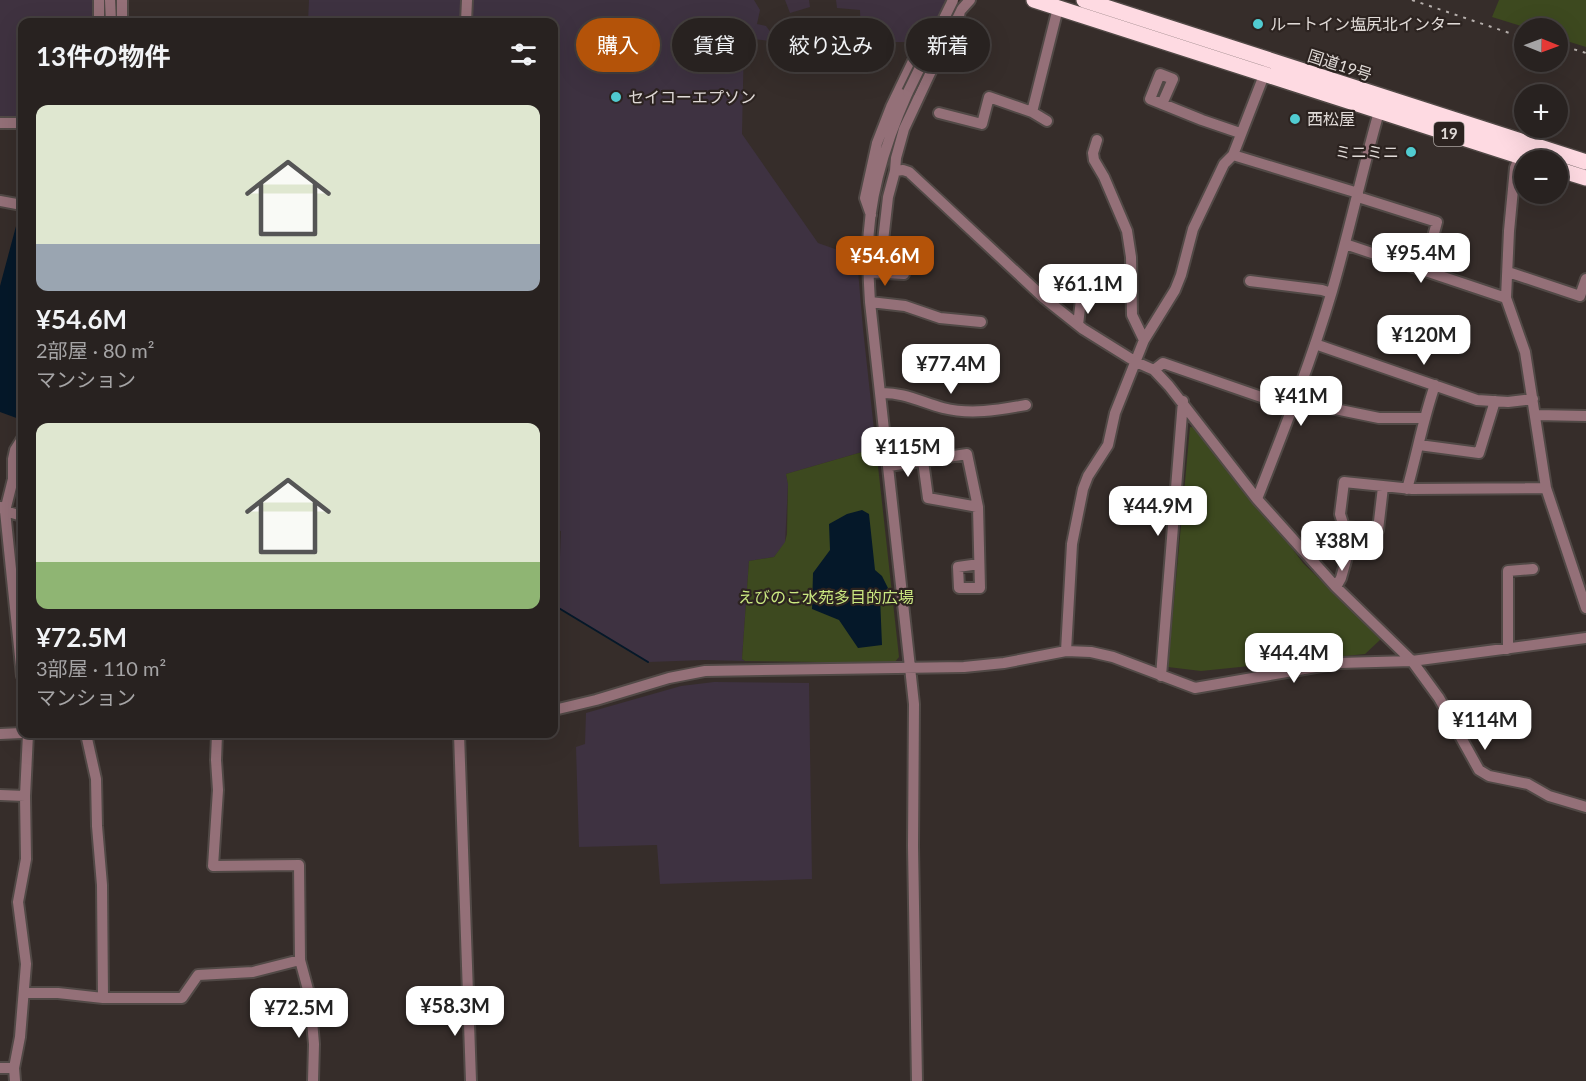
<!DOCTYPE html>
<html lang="ja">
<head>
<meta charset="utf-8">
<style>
	body { margin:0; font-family:Lato,"Noto Sans JP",sans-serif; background:#302a29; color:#f1f3f6; height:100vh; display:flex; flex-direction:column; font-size:22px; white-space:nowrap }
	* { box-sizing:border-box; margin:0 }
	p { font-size:20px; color:#a5a4a5 }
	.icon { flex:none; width:33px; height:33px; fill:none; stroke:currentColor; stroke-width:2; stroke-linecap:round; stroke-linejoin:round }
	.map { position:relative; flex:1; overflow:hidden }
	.details { position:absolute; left:18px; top:18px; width:540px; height:720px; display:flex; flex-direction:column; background:#282220; border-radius:12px; box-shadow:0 6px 24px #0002,0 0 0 2px #443f3e }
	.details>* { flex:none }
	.hud { position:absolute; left:576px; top:18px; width:570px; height:54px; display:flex; gap:12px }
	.needle { width:39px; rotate:91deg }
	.controls { position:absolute; left:1514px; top:18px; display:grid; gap:12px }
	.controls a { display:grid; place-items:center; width:54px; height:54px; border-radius:50%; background:#282220; box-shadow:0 6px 24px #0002,0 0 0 2px #443f3e; font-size:30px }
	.price { position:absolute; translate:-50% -51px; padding:0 14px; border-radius:12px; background:#fff; color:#222; font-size:20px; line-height:39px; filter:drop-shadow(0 2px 3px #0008) }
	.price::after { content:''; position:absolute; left:50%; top:36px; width:18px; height:14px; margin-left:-9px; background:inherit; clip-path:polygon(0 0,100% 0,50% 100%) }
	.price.selected { background:#b45309; color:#fff }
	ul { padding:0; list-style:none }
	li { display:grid; align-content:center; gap:12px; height:318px; padding:0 18px }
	li span { display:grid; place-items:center; height:186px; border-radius:12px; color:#555 }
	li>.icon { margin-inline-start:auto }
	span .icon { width:108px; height:108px; fill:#fffc; stroke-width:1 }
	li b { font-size:26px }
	h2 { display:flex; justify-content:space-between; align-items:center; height:72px; padding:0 18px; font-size:26px }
	.chip { padding:0 21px; border-radius:27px; background:#282220; box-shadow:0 6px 24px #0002,0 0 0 2px #443f3e; font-size:21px; line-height:54px }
	.chip.selected { background:#b45309; color:#fff }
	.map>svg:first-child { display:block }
</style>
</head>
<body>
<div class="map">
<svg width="1586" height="1081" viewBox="0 0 1586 1081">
	<rect width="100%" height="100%" fill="#362d2a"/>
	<path fill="#3f3240" d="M0,0h96l2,22h-76v97l-22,-1z
		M785,0h24l1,7 -20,6z
		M836,0h112l-8,15 -8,3 -8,8 -8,16h-28v-5l-27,-1 -1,-26 -23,-2z"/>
	<path fill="#3e3241" d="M309,0h445l6,10 -3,14 9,2 12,16 -34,-4 -2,96 76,109 34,12 5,4 6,70 13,119 -90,26 2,10 -3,59 -11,14 -25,4 -7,98 3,2 -41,-1 -55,2 -91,-55 3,-76 -7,-1v-508h-246z
		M714,682l95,1 3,196 -152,5 -3,-39 -78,2 -3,-100 9,-3 1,-31 95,-27z"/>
	<path fill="#3d491f" d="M1499,0h87v47l-29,-9v-10h-29l-36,-11z
		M1190,427l13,1 100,135 78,76 -16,15 -164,17 -33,-4z
		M876,448l23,209 -5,6 -149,-2 -3,-2 7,-98 25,-4 11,-15 2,-8 1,-50 -2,-10z"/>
	<path fill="#051829" d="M19,215l3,2v203l-22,-8v-126z
		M862,510l7,4 6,56 7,6 6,12 -8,9 2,48 -24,3 -19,-28 -27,-11 1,-36 17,-23 -1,-26 18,-10z"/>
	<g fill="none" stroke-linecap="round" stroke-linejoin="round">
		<path stroke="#051829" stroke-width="2" d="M554,532l5,1 -2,74 91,55"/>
		<g stroke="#514946" stroke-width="14">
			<path id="minor" d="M99,0v22
				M110,0l1,22
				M122,0v22
				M466,22l1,-22
				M908,92c-22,49 -40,105 -40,160 0,16 1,33 2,50l44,402 -1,142 4,235
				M1162,104l11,-25 -13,-5 -10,25 52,21 38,13
				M939,113l43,11 7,-27 43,15
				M1047,121l-15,-9 26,-104
				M0,123h22
				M1097,140l-4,13 1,7 10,17 23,54 4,26 1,58 12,25
				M1522,151l-7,17 -6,63 -3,67 19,54 21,136 40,120
				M1233,155l125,38
				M895,171l8,-1 6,2 135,126 39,31 53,33 18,8 15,16 88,113 79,88 76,74 27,37 40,72 10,6 39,8 21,12 37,11
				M1358,197l79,25 -13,48
				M0,201l22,4
				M871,215l-6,-17 12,-55 14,-36 36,-75 28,-20 5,-1 10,-11
				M1345,244l161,54
				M868,250l9,-2 6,-7 5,-44 7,-26 1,-13 8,-29 49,-105 6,-8 1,-5
				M869,272l35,2
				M1508,272l72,24 6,-17
				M1250,281l72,9 9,3
				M870,302l35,4 35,12 41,4
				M1078,325l6,-51 47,12
				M1315,344l162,56 31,2 25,-3
				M1154,370l9,-7 130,45
				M880,393c23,-1 41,9 63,15 28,7 55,2 83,-3
				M1296,401l83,17h45
				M1536,415l50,1
				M22,439l-7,11 -2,9v20l-8,32 17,165
				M1419,445l60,8 16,-52
				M923,461l5,37 50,9
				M889,466l78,-12 11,53 2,81h-21l-1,-21 21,-3
				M1407,489c10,-35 16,-70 28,-104
				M1257,499c27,-69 54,-137 75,-208 18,-62 31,-125 49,-186
				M1,507l4,4 17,5
				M1344,527l34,3 5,-43
				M1336,587l5,-9 9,-32 -10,-32 4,-32 68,7 134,-1
				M1508,649v-78l25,-2
				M1066,651l6,-107 11,-55 5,-13 20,-31 7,-32 29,-73 31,-50 6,-15 12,-46 31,-65 9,-9 33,-85
				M1161,676l22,-275
				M554,710l42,-10 73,-22 36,-7 259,-4 40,-4 62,-12 25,1 22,5 82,31 144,-25 73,-2 174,-23
				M0,734l22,-1
				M86,734l10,45 1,47 5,59 1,113
				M217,734l-1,26 2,30 -5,76 86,-1 1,95 10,37 4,47 -1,37
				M459,734l12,347
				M0,795l25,1
				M24,993h34l45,5h79l16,-23 55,-3 47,-12
				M0,1068h14
				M15,1081l-1,-13 6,-31 6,-73 -8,-62 8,-43 -1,-63 3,-62"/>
		</g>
		<g stroke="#514946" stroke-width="18">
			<path id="highway" d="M1034,0l497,160
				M1084,0l502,162
				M1557,169l29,9"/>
		</g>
		<use href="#minor" stroke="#947078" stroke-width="10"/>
		<use href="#highway" stroke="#fedae2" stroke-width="15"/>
		<path stroke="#b6afac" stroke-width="2" stroke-dasharray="3 6" stroke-linecap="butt" d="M1412,0l112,38
			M1557,44l29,9"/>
		<g stroke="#514946" stroke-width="14" stroke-linecap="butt">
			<path id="minor-bridge" d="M908,92l45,-92"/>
		</g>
		<use href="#minor-bridge" stroke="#947078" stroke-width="10"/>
	</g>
	<g fill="#51ccd1" stroke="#2c2320" stroke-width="2">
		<circle cx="1258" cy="24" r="6"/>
		<circle cx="616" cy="97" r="6"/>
		<circle cx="1295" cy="119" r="6"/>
		<circle cx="1411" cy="152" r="6"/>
	</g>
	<g text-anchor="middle" stroke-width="4.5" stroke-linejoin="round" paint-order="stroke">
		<rect fill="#2c2320" stroke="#aaa3a0" stroke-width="1.5" x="1434" y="122" width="30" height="24" rx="4.5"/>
		<g font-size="15" font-weight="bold" fill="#e0dad7">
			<text x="1449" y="139">19</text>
		</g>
		<g font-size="16" fill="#e0dad7" stroke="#2c2320" text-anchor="start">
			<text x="1270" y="30">ルートイン塩尻北インター</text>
			<text x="628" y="103">セイコーエプソン</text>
			<text x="1307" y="125">西松屋</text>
			<text x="1399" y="158" text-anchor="end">ミニミニ</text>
		</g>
		<g font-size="16" fill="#e0dad7" stroke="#2c2320">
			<text transform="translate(1340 65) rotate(18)" y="6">国道19号</text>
		</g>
		<g font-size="16" fill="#cae880" stroke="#2c2320">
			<text x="826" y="603">えびのこ水苑多目的広場</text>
		</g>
	</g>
</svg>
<div class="controls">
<a><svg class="needle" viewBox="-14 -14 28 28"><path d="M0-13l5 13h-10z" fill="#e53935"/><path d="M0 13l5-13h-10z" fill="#a5a4a5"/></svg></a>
<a>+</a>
<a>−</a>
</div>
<b class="price" style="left:1421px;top:284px">¥95.4M</b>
<b class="price selected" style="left:885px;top:287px">¥54.6M</b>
<b class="price" style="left:1088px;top:315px">¥61.1M</b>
<b class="price" style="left:1424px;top:366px">¥120M</b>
<b class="price" style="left:951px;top:395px">¥77.4M</b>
<b class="price" style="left:1301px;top:427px">¥41M</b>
<b class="price" style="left:908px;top:478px">¥115M</b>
<b class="price" style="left:1158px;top:537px">¥44.9M</b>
<b class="price" style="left:1342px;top:572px">¥38M</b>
<b class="price" style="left:1294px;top:684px">¥44.4M</b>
<b class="price" style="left:1485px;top:751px">¥114M</b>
<b class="price" style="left:455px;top:1037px">¥58.3M</b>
<b class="price" style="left:299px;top:1039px">¥72.5M</b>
<div class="hud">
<a class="chip selected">購入</a>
<a class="chip">賃貸</a>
<a class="chip">絞り込み</a>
<a class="chip">新着</a>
</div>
<section class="details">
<h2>13件の物件<svg class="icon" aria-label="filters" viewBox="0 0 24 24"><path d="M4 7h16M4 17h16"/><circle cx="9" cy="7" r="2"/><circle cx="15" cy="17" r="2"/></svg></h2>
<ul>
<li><span style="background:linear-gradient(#dfe7d0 75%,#9aa5b1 0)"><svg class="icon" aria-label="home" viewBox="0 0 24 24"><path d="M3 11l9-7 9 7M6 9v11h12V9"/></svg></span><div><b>¥54.6M</b><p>2部屋 · 80 m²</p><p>マンション</p></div></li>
<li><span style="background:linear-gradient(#dfe7d0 75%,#8fb573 0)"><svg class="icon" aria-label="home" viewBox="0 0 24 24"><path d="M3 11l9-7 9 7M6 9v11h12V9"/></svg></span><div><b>¥72.5M</b><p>3部屋 · 110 m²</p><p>マンション</p></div></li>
</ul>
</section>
</div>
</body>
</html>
